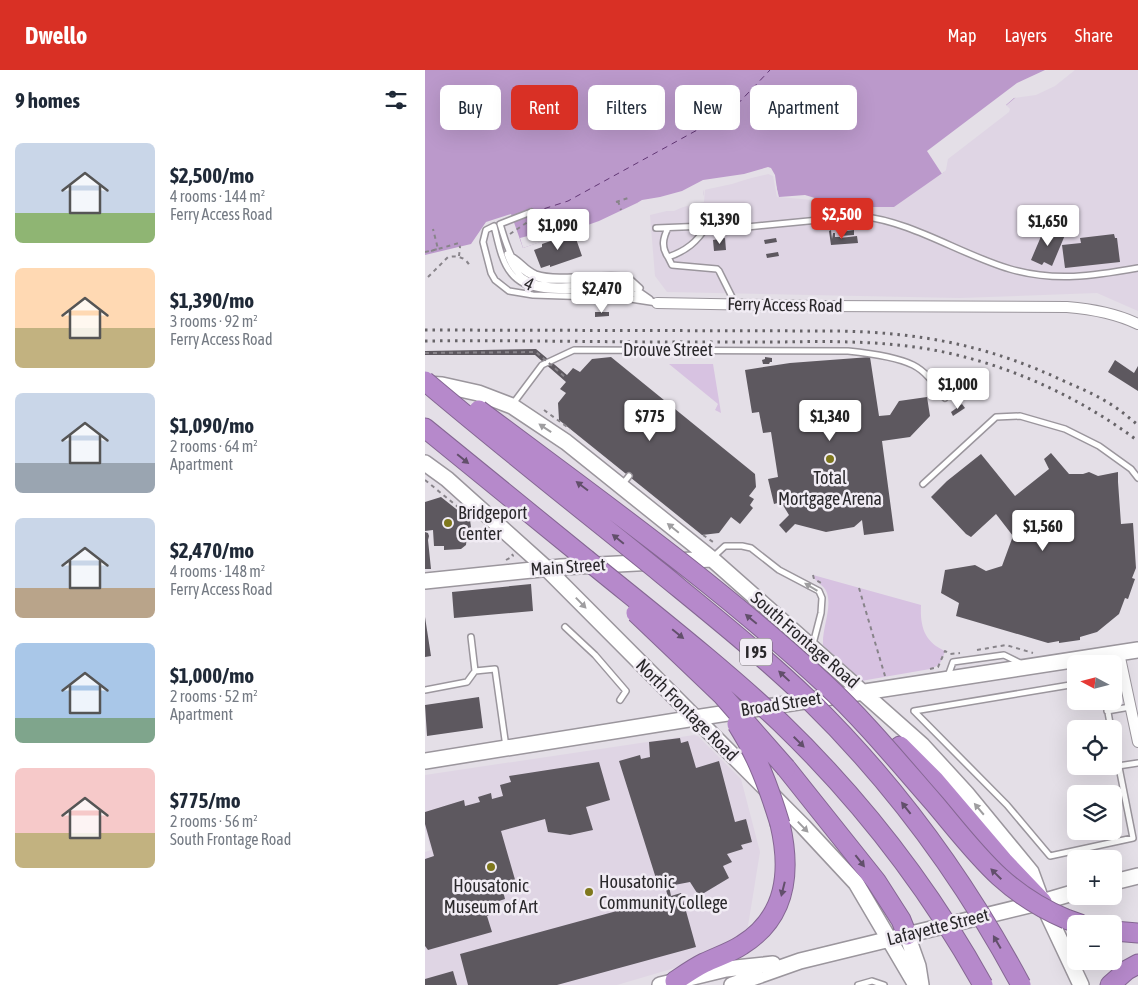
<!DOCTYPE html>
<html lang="en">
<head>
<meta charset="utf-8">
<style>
	body { margin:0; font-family:"Asap Condensed",sans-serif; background:#f2f2f3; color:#1f2937; height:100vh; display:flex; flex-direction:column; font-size:19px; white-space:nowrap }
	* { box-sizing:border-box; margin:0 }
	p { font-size:16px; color:#747a83 }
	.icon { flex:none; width:28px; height:28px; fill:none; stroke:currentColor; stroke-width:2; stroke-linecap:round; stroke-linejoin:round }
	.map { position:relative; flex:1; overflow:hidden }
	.side { display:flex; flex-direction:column; background:#fff; width:425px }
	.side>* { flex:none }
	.banner { position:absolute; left:15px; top:15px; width:475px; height:45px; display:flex; gap:10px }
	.needle { width:32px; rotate:277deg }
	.fabs { position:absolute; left:642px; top:585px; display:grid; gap:10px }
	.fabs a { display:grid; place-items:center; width:55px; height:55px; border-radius:8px; background:#fff; box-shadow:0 5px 20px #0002; font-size:25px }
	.price { position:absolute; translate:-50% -42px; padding:0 11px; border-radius:5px; background:#fff; color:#222; font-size:16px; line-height:32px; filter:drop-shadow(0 1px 2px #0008) }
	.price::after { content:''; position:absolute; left:50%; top:30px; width:15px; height:11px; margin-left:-8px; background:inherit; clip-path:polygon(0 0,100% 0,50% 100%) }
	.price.on { background:#d93025; color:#fff }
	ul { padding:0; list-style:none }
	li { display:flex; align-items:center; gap:15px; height:125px; padding:0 15px }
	li span { display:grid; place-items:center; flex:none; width:140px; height:100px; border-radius:8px; color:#555 }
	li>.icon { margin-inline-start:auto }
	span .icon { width:60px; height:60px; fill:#fffc; stroke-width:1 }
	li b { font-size:21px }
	h2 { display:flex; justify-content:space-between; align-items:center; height:60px; padding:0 15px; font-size:21px }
	.pill { padding:0 18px; border-radius:8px; background:#fff; box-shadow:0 5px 20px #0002; font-size:18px; line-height:45px }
	.pill.on { background:#d93025; color:#fff }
	header { display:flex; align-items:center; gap:30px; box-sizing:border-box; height:70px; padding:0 25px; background:#d93025; color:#fff }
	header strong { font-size:24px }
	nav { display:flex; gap:28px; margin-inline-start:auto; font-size:18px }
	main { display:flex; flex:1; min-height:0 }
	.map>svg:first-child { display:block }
</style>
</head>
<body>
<header>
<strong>Dwello</strong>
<nav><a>Map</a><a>Layers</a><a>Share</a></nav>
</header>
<main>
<section class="side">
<h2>9 homes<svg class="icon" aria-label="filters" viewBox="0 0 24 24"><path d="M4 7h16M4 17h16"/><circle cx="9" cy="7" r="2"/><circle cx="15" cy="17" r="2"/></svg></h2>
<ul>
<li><span style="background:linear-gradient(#c9d6e8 70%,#8fb573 0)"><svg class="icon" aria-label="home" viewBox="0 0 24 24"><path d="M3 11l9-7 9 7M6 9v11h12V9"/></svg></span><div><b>$2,500/mo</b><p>4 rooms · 144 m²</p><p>Ferry Access Road</p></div></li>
<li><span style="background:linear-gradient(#ffd9b3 60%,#c2b280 0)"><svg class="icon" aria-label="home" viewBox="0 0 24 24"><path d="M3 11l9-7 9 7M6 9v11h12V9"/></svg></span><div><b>$1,390/mo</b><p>3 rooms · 92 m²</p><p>Ferry Access Road</p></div></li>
<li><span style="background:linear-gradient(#c9d6e8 70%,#9aa5b1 0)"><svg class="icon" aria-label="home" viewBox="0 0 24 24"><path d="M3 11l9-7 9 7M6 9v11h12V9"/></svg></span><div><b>$1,090/mo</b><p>2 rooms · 64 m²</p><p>Apartment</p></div></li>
<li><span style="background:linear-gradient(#c9d6e8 70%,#b9a48a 0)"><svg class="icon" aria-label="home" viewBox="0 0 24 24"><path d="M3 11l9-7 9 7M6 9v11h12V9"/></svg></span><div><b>$2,470/mo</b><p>4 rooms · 148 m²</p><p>Ferry Access Road</p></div></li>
<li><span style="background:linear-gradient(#a9c7e8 75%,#7fa58c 0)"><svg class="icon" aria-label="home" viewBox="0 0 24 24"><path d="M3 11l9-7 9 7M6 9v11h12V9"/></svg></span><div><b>$1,000/mo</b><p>2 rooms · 52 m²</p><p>Apartment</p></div></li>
<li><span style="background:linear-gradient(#f6c9c9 65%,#c2b280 0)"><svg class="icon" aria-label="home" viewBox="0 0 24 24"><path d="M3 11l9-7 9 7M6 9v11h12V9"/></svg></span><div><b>$775/mo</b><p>2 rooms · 56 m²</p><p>South Frontage Road</p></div></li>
</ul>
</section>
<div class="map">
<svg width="713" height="915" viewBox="0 0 713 915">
	<rect width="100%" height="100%" fill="#e4dfe7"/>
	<path fill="#dfd5e4" d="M647,0h66v241l-41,-18 -137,5 -293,-6 -12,-16 -5,-61 54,-13 1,-13 68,-16 5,24 116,10 50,-35 1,-14 69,-63z
		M269,665l4,1 43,43 19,73 -13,80 -12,8 -50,25 -68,20h-192v-133l6,-2 -6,-21v-54z"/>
	<path fill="#d7c2e1" d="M244,294h44l8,49 -6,-3 3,-6z
		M388,505l108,30c-1,21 3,37 24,46 -3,10 -5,15 -15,18l-69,12 -38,-36c-1,-17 9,-36 4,-52 -3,-9 -12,-10 -14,-18z"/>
	<path fill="#bb99cb" d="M0,0h647l-56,27 -71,61 -1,14 -50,35h-39l-27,-5 -23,-7 -26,2 -6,-23 -7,-4 -62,18 -1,8 -57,9 -9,-2 -38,18 -76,27 -12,-34 -25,8 -15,22 -46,11z"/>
	<path fill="#e4dfe7" d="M620,0h30l-20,16 -19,9 -22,3 -8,7 4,4 -1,3 -61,47 -2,11 -4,4 -15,-23 90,-68z
		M343,97l3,1 4,7 3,21 -1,1 -4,-21 -7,-3 -34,11 -28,6 -1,8 -29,13h-19l-14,-4 -4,-4 5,-3 18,-3 22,-6 21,-11 41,-6z
		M134,158l2,7 -38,13 -3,-10z"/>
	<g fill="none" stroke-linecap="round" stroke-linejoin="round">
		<path stroke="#623775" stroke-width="1" stroke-dasharray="6 5" stroke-linecap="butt" d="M109,142l34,-11 162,-89 40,-42"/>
	</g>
	<path fill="#5d585f" d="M620,157l20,8 -13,31 -8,-4 -2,3 -11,-5z
		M406,160l1,9 1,-6h2v4h5v1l17,-2 1,7 -27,2 -2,-14z
		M429,160v5l-14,1v-4z
		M149,163l8,23 -32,11v-2l-9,3 -7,-18 8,-3v-3z
		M689,164l1,4h2l3,24 -55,6 -3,-23 19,-2 -1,-5z
		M300,168l1,12 -12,1 -1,-11z
		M351,168l1,4 -12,2 -1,-4z
		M353,182l1,4 -12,2 -1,-4z
		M170,242h14v4l-14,1z
		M111,279l31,26 6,-7 7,4 12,-13 19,-2 144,117 1,13 -7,9 5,3 -4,6 3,3 -13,16 -9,-7 -12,16 -17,2 -143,-115 -1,-17 8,-10 -6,-4 6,-7 -31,-27h-110v-4z
		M340,287l7,1v4h-2l-1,2h-6l-1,-4 3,-1z
		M445,287l9,59 11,-1 9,-14 28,-4 3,19 -20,21 -28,4 12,90 -30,4 -2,-15 -8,7 -28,5 -31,-8 -9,9 -7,-8 10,-10 -8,-13 -7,2 -6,-25 10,-2 -7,-45 -8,1 -4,-21 -7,1 -7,-43 45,-7z
		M690,290l19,13 4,-7v25l-30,-19z
		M537,334l3,4 -12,8 -2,-4z
		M626,383l18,21h14l6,-2 9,4 20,-4v10l3,42 12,-1 3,45 -4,10 3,1 -7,20 -3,-1 -6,16 -22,18 -17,5v3l-21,3v-2l-11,2 -92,-27 3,-13 -18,-10 4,-23 30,-5 11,6 16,-5 11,-30 -17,-22 -25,23 -5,-3 -35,-37 16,-16 34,-27 34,42 34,-27 -5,-10z
		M16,427l29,23 1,7 -4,8 -1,10 -5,4 -17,1v-4h-10l-1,-16 -8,1v-29z
		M0,462l3,1 1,3 -1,4 3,29h-6z
		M106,514l2,27 -79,7 -2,-26z
		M0,547l6,39 -6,1z
		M54,627l4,31 -56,8 -2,-31z
		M255,668l1,5 7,-2 8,27 23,-7 16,61 11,-3 6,23 -11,3 2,4 -16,5 5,8 -9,4 6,12 -30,18 -9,-14 -21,4 2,10 10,-3 15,54 -139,38h-89l-8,-31 208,-57 -3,-11 -6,2 -40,-127 21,-6 1,4 9,-2 -1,-15z
		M174,692l11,38 -24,7 7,23 -23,5 -22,-3 -3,-13 -44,12 15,52 -14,4 3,12 -12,4 3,10 -9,3 5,16 -64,18 -3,-4v-87l9,-3 -9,-32v-12l39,-12 1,6 15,-4 -2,-5 13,-4 1,6 11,-3 -3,-11 11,-3 -2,-6z
		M28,901l4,14h-32v-6z"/>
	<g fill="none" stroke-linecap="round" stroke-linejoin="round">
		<g stroke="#9b969d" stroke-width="8">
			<path id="lane" d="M106,142l-31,12c9,28 12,49 44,56l77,1 6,2 23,16
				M69,156c4,15 7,35 17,47 22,28 75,14 106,17 13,1 27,8 40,13l-33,-5 -91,-3 -24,-4 -14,-11 -4,-7 -8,-31 3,-12z
				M231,158l51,-2 40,1 113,-11c54,6 99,38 150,53 45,13 83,7 128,-1
				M243,158c-5,10 -7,19 0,29 18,-6 29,-15 39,-31
				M82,184c18,57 88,16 125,36
				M86,186c10,5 14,14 25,18 21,7 61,0 85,2l8,2 11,10
				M243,187l4,8 45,4 2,2 17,34
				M87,335l30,-40 32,-15 274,1c19,2 49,6 65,14 14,7 23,21 32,33
				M498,414l73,-67 24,-1 45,13 34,17 32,23 7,9
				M196,416l8,-10
				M287,488l13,-12h17l9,2 28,22 40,21 3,7 -1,15 -8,31
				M140,557l30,28 31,36 -6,9
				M46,567l4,34 20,-2 11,78
				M523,606l5,-14 51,-7 18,9
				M651,614l-162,27 93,94 43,51 83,-18 -19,-96
				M0,620l42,-8 8,-11
				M681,631l5,28
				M682,641l23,-4
				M693,696l20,-3
				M433,915l14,-4 12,4"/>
		</g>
		<g stroke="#9b969d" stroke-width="12">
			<path id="street" d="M232,233l159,3 251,1c25,2 48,6 71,17
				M694,583l19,89"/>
		</g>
		<g stroke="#9b969d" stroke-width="18">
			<path id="secondary" d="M1,314l16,1 36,8 34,13 54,36 146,117 210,186 44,48 65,79 11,30 39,83
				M0,393l22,16 99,89 257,258 53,57 60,102
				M0,511l136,-14 151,-8
				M0,691l270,-43 443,-68
				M689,812l24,-6
				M482,865l11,31 3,19
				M235,915l66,-16 47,-5
				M307,915l68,-24 242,-59 34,-10"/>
		</g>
		<g stroke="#856793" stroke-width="21">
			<path id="highway" d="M0,358l161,131
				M475,676l34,34 69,81 39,41
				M361,698l90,113 25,39 6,15
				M641,849l14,5
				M689,861l24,2
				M250,911c9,-6 19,-13 29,-18 12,-6 26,-10 38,-18 45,-28 49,-74 38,-121
				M685,915l17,-15 11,-6"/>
		</g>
		<path stroke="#88848a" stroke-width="2" stroke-dasharray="4 4" stroke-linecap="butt" d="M193,131l3,9
			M191,132l15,-5
			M85,164l19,-13
			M0,182l13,-3 -5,-20
			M34,186l1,-9
			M3,207l20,-20c10,-2 19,1 22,10
			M119,340l26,19
			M0,410l33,27
			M278,465l13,9
			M81,490l7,-4 -1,-2
			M388,505l1,4 7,4
			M434,518l26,88
			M552,580l29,-5 27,8
			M505,599l8,-2 7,-16 5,3 10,-1"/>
		<use href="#lane" stroke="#fff" stroke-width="5"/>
		<use href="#street" stroke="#fff" stroke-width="10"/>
		<use href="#secondary" stroke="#fff" stroke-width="15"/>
		<use href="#highway" stroke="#b689cb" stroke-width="19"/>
		<path stroke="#676468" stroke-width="3" stroke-dasharray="2.5 5" stroke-linecap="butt" d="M0,260l415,1c84,2 150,15 226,51 14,6 28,12 41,20 11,6 21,15 31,23
			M0,271c85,-1 169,1 254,1 34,0 68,0 102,0 49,-1 99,-1 147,7 75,13 149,46 210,92"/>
		<g stroke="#856793" stroke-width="21" stroke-linecap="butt">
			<path id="highway-bridge" d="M0,311c78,66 158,129 237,193 50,41 100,81 147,126 85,83 156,180 212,285
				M54,340c117,88 237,173 345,273 40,37 75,80 111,121 42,50 69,89 131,115
				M161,489c65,53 132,105 194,163 80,77 149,166 203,263
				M211,543l87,83 63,72
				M312,654c20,31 32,64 43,100"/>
		</g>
		<path stroke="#88848a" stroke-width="2" stroke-dasharray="4 4" stroke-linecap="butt" d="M6,181l28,-8 1,4
			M0,283l111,-1 29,25"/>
		<use href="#highway-bridge" stroke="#b689cb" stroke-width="19"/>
	</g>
	<defs><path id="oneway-solid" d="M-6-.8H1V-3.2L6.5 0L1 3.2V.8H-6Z" transform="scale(1.25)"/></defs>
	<g fill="#9f9ea0">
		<use href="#oneway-solid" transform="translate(120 358) rotate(-146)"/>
		<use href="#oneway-solid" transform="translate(248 458) rotate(-141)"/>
		<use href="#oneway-solid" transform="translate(386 517) rotate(-149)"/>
		<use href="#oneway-solid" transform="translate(156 533) rotate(46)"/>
		<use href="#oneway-solid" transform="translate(554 739) rotate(-130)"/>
		<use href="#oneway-solid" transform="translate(378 757) rotate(46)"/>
	</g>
	<g fill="#624f6b">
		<use href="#oneway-solid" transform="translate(38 389) rotate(39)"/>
		<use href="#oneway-solid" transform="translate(157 416) rotate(-143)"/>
		<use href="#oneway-solid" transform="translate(193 469) rotate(-141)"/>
		<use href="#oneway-solid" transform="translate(326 549) rotate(-140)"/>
		<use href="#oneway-solid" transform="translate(253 564) rotate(39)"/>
		<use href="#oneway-solid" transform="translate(359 606) rotate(-137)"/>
		<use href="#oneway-solid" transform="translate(374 672) rotate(45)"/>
		<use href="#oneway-solid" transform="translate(481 738) rotate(-128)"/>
		<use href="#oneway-solid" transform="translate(435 791) rotate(52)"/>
		<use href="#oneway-solid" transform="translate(571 804) rotate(-135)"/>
		<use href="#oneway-solid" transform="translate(358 819) rotate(104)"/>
		<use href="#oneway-solid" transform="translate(572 872) rotate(-120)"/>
	</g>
	<g fill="#7f781d" stroke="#f1ecf4" stroke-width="2">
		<circle cx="405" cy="389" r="5"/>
		<circle cx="23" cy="453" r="5"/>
		<circle cx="66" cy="797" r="5"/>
		<circle cx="164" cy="822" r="5"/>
	</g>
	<g text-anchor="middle" stroke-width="5" stroke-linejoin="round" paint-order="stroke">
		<rect fill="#f1ecf4" stroke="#666367" stroke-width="1" x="315" y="568.5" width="32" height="27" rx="4"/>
		<g font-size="16" font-weight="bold" fill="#2a282b">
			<text x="331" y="588">I 95</text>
		</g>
		<g font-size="18" fill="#2a282b" stroke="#f1ecf4">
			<text transform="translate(104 214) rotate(24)" y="6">4</text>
			<text transform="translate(360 235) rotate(1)" y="6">Ferry Access Road</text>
			<text x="243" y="286">Drouve Street</text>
			<text transform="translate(143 497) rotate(-4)" y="6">Main Street</text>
			<text transform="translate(380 570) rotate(41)" y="6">South Frontage Road</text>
			<text transform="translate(356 634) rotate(-9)" y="6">Broad Street</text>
			<text transform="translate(262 640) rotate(45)" y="6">North Frontage Road</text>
			<text transform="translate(513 857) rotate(-14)" y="6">Lafayette Street</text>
		</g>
		<g font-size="18" fill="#2a282b" stroke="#f1ecf4">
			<text x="405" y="414">Total<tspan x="405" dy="21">Mortgage Arena</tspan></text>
			<text x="33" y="449" text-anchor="start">Bridgeport<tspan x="33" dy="21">Center</tspan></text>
			<text x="174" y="818" text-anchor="start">Housatonic<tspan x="174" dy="21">Community College</tspan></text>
			<text x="66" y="822">Housatonic<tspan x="66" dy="21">Museum of Art</tspan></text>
		</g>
	</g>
</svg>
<div class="fabs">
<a><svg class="needle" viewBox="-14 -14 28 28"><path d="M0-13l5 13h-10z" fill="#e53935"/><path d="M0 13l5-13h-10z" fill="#747a83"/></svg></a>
<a><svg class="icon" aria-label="locate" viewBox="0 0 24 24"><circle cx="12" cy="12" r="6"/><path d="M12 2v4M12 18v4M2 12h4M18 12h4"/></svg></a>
<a><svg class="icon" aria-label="layers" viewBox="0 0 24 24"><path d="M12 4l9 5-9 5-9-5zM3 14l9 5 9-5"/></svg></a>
<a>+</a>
<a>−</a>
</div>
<b class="price on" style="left:417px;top:170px">$2,500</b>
<b class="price" style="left:295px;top:175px">$1,390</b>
<b class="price" style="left:623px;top:177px">$1,650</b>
<b class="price" style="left:133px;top:181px">$1,090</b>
<b class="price" style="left:177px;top:244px">$2,470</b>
<b class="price" style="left:533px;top:340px">$1,000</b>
<b class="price" style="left:225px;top:372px">$775</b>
<b class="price" style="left:405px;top:372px">$1,340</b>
<b class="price" style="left:618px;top:482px">$1,560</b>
<div class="banner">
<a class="pill">Buy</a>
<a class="pill on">Rent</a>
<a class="pill">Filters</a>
<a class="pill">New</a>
<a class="pill">Apartment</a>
</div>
</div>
</main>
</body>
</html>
